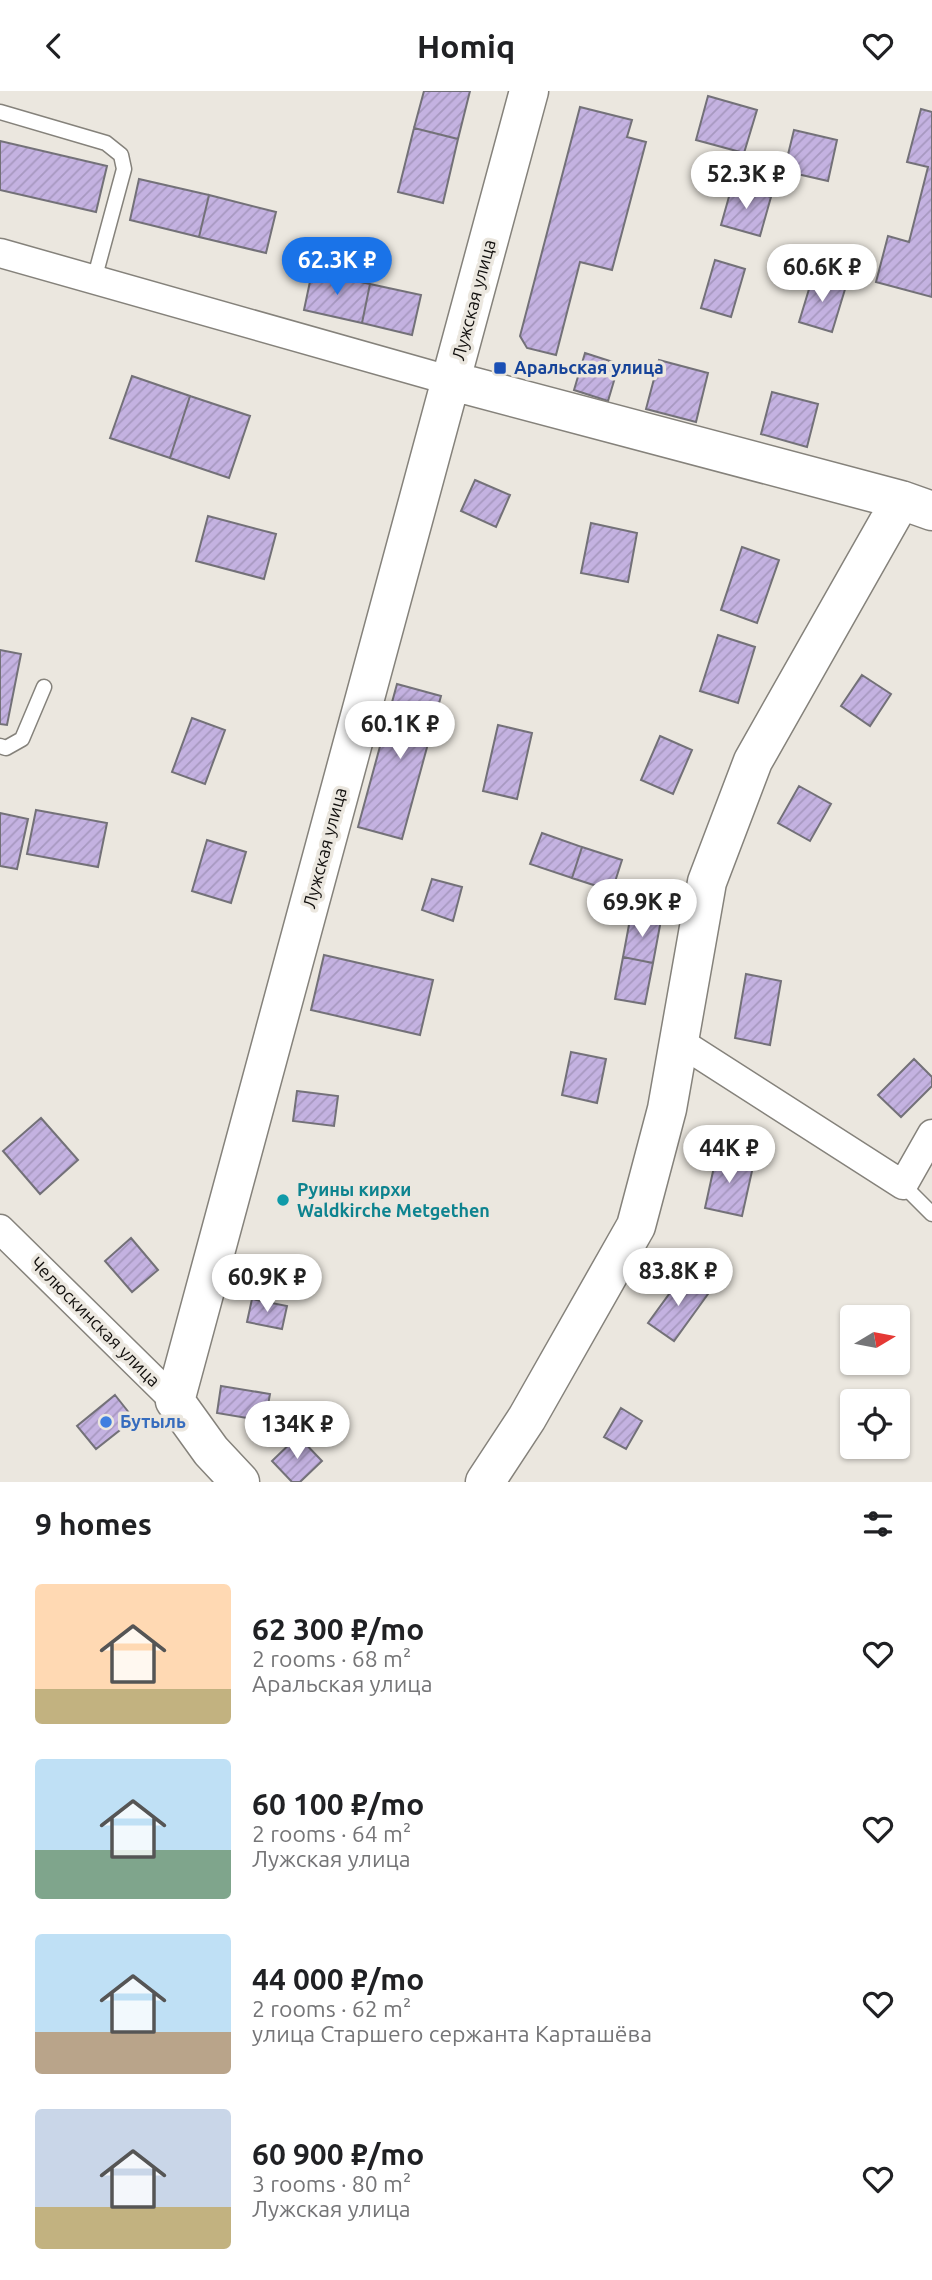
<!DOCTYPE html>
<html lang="en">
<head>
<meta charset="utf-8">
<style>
	body { margin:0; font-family:Ubuntu,sans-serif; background:#f2f2f2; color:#202124; height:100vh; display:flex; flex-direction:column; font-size:26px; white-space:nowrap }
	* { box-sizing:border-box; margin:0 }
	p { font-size:23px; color:#757577 }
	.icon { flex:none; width:38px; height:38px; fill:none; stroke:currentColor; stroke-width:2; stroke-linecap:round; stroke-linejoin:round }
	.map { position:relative; height:1391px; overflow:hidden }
	.panel { display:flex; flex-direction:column; background:#fff; flex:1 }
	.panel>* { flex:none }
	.needle { width:46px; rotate:80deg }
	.controls { position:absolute; left:840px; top:1214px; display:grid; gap:14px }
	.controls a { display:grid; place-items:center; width:70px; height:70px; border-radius:7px; background:#fff; box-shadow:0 2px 5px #0004; font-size:35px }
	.price { position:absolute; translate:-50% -60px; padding:0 16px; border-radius:24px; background:#fff; color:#222; font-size:23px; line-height:46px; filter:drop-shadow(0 2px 4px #0008) }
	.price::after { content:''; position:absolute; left:50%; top:42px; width:21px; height:16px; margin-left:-10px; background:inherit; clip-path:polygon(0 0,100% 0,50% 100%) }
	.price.current { background:#1a73e8; color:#fff }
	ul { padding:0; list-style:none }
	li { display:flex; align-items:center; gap:21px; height:175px; padding:0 35px }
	li span { display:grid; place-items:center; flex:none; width:196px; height:140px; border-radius:7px; color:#555 }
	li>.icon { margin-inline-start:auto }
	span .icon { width:84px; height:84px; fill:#fffc; stroke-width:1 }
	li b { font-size:30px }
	h2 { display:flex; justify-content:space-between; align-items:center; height:84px; padding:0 35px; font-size:30px }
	header { display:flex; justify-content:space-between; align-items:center; height:91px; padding:0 35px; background:#fff; font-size:32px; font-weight:700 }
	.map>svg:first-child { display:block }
</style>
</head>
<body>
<header><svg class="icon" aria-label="back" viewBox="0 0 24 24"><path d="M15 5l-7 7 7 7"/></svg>Homiq<svg class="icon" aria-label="heart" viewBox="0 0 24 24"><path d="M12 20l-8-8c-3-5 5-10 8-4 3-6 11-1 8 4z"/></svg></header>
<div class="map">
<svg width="932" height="1391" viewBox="0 0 932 1391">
	<defs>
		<pattern id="building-hatch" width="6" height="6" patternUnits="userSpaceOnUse" patternTransform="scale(1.75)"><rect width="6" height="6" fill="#c4b2e1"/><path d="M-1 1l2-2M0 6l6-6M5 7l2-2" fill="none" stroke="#a798c0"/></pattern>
	</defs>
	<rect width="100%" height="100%" fill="#ebe7df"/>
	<path fill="url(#building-hatch)" stroke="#737178" stroke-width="2" d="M424,0h46l-12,48 -44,-11z
		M708,5l49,14 -13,43 -48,-13z
		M580,16l52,13 -5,17 19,5 -34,128 -32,-8 -24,93 -29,-7 -7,-12z
		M921,18l11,3v185l-56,-15 12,-46 21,6 19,-75 -21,-5z
		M414,37l44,11 -15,64 -45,-11z
		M794,39l43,10 -9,41 -44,-10z
		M0,50l107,25 -11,46 -96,-22z
		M139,88l70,16 -10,42 -69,-17z
		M732,95l39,11 -11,39 -39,-11z
		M209,104l67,17 -10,41 -67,-16z
		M715,169l30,9 -14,48 -30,-9z
		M312,181l58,12 -8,39 -58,-13z
		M813,185l33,10 -14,46 -33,-10z
		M370,193l51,11 -9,40 -50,-12z
		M585,262l34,11 -11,37 -34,-11z
		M659,269l49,13 -12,49 -50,-13z
		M132,285l58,20 -20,62 -60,-20z
		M772,301l46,12 -11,43 -46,-13z
		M190,305l60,20 -21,62 -59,-20z
		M475,389l35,15 -14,32 -35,-16z
		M208,425l68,18 -12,45 -68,-18z
		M591,432l46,10 -9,49 -47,-9z
		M742,456l37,13 -22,63 -36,-13z
		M718,544l37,12 -17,56 -38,-12z
		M0,559l21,4 -14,71 -7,-1z
		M862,584l29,19 -21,32 -29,-20z
		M397,593l44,12 -39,143 -44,-12z
		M192,627l33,12 -20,54 -33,-12z
		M498,634l34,8 -15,66 -34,-8z
		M660,645l32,14 -19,44 -32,-14z
		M799,695l32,18 -21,37 -32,-18z
		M36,719l71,13 -9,44 -71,-13z
		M0,722l28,6 -11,50 -17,-3z
		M542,742l40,14 -10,31 -42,-14z
		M207,749l39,12 -15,51 -39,-12z
		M582,756l40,13 -10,31 -40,-13z
		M432,788l30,8 -9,34 -31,-11z
		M631,823l30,6 -8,43 -30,-6z
		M324,864l109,25 -13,55 -109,-25z
		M623,866l30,6 -8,41 -30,-5z
		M746,883l35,7 -11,64 -35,-7z
		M571,961l35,7 -9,44 -35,-8z
		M914,968l18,18v9l-31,31 -23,-22z
		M297,1000l41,5 -4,30 -41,-5z
		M41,1027l37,42 -38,34 -37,-43z
		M717,1062l37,9 -12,54 -37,-8z
		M131,1147l27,32 -26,22 -27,-31z
		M683,1184l25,19 -34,47 -26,-18z
		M252,1208l35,7 -5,23 -35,-7z
		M221,1295l49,8 -5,27 -48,-8z
		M115,1304l19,24 -38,30 -19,-23z
		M621,1317l21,13 -16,28 -22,-12z
		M298,1345l24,25 -22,21h-8l-20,-21z"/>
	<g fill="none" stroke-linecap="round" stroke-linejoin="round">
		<g stroke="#85827b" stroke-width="17">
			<path id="lane" d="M0,21l106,31 15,12 3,14 -30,111
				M0,655l6,2 16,-9 22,-52
				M903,1094l29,29"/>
		</g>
		<g stroke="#85827b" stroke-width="31">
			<path id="street" d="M0,162l452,128
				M680,951l223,143 29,-51
				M0,1138l175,172"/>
		</g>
		<g stroke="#85827b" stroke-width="41">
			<path id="secondary" d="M452,290l449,119 31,11
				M240,1391l-29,-31 -36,-50 354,-1310
				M485,1391l42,-64 109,-192 31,-117 40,-227 46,-121 148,-261"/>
		</g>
		<use href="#lane" stroke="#fff" stroke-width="14"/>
		<use href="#street" stroke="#fff" stroke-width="28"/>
		<use href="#secondary" stroke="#fff" stroke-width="38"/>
	</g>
	<rect fill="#1a4fb4" stroke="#ebe7df" stroke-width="2.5" x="493" y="270" width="14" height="14" rx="3.5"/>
	<circle fill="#0f9aa8" stroke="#ebe7df" stroke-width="2.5" cx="283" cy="1109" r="7"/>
	<circle fill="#3f7fe0" stroke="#ebe7df" stroke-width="2.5" cx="106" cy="1331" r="7"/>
	<g text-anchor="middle" stroke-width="7" stroke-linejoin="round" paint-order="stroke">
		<g font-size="18" fill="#110f0d" stroke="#ebe7df">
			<text transform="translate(474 209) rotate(-75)" y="6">Лужская улица</text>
			<text transform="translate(325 757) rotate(-75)" y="6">Лужская улица</text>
			<text transform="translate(95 1231) rotate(45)" y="6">Челюскинская улица</text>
		</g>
		<g font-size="18" font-weight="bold" fill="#164399" stroke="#ebe7df" text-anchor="start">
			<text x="514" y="283">Аральская улица</text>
		</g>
		<g font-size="18" font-weight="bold" fill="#0d838f" stroke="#ebe7df" text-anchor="start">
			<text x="297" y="1105">Руины кирхи<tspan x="297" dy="21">Waldkirche Metgethen</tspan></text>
		</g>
		<g font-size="18" font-weight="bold" fill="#366cbe" stroke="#ebe7df" text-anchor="start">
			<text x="120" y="1337">Бутыль</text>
		</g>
	</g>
</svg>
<div class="controls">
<a><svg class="needle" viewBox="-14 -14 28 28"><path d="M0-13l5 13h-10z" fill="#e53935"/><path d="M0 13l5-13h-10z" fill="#757577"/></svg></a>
<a><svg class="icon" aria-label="locate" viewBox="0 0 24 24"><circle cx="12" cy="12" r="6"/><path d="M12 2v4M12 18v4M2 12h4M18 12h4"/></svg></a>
</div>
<b class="price" style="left:746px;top:120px">52.3K ₽</b>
<b class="price current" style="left:337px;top:206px">62.3K ₽</b>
<b class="price" style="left:822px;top:213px">60.6K ₽</b>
<b class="price" style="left:400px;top:670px">60.1K ₽</b>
<b class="price" style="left:642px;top:848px">69.9K ₽</b>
<b class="price" style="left:729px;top:1094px">44K ₽</b>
<b class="price" style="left:678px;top:1217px">83.8K ₽</b>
<b class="price" style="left:267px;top:1223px">60.9K ₽</b>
<b class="price" style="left:297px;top:1370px">134K ₽</b>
</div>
<section class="panel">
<h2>9 homes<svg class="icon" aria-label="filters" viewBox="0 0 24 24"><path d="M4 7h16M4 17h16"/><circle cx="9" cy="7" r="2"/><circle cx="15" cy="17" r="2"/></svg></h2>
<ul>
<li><span style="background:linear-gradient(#ffd9b3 75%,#c2b280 0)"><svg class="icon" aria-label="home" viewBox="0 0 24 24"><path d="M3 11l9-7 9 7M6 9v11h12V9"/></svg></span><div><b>62 300 ₽/mo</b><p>2 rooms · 68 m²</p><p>Аральская улица</p></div><svg class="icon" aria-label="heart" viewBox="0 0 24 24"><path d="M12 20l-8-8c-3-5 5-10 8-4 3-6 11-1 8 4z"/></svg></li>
<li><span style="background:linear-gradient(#bfe0f5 65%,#7fa58c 0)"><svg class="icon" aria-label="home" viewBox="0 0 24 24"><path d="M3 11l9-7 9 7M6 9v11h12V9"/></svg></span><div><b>60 100 ₽/mo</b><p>2 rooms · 64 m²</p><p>Лужская улица</p></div><svg class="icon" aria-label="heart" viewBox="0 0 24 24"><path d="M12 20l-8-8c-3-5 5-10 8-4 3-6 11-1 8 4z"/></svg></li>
<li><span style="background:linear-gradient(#bfe0f5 70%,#b9a48a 0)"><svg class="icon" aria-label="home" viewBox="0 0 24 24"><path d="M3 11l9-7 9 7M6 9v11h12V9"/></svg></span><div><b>44 000 ₽/mo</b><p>2 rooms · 62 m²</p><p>улица Старшего сержанта Карташёва</p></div><svg class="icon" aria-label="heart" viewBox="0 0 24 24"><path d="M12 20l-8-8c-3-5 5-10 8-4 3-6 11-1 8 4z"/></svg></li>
<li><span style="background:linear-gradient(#c9d6e8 70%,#c2b280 0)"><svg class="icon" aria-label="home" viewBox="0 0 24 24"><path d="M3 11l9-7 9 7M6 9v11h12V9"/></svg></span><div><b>60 900 ₽/mo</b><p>3 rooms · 80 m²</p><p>Лужская улица</p></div><svg class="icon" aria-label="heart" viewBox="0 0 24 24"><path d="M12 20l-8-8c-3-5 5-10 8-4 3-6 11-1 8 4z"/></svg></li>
</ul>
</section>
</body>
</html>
